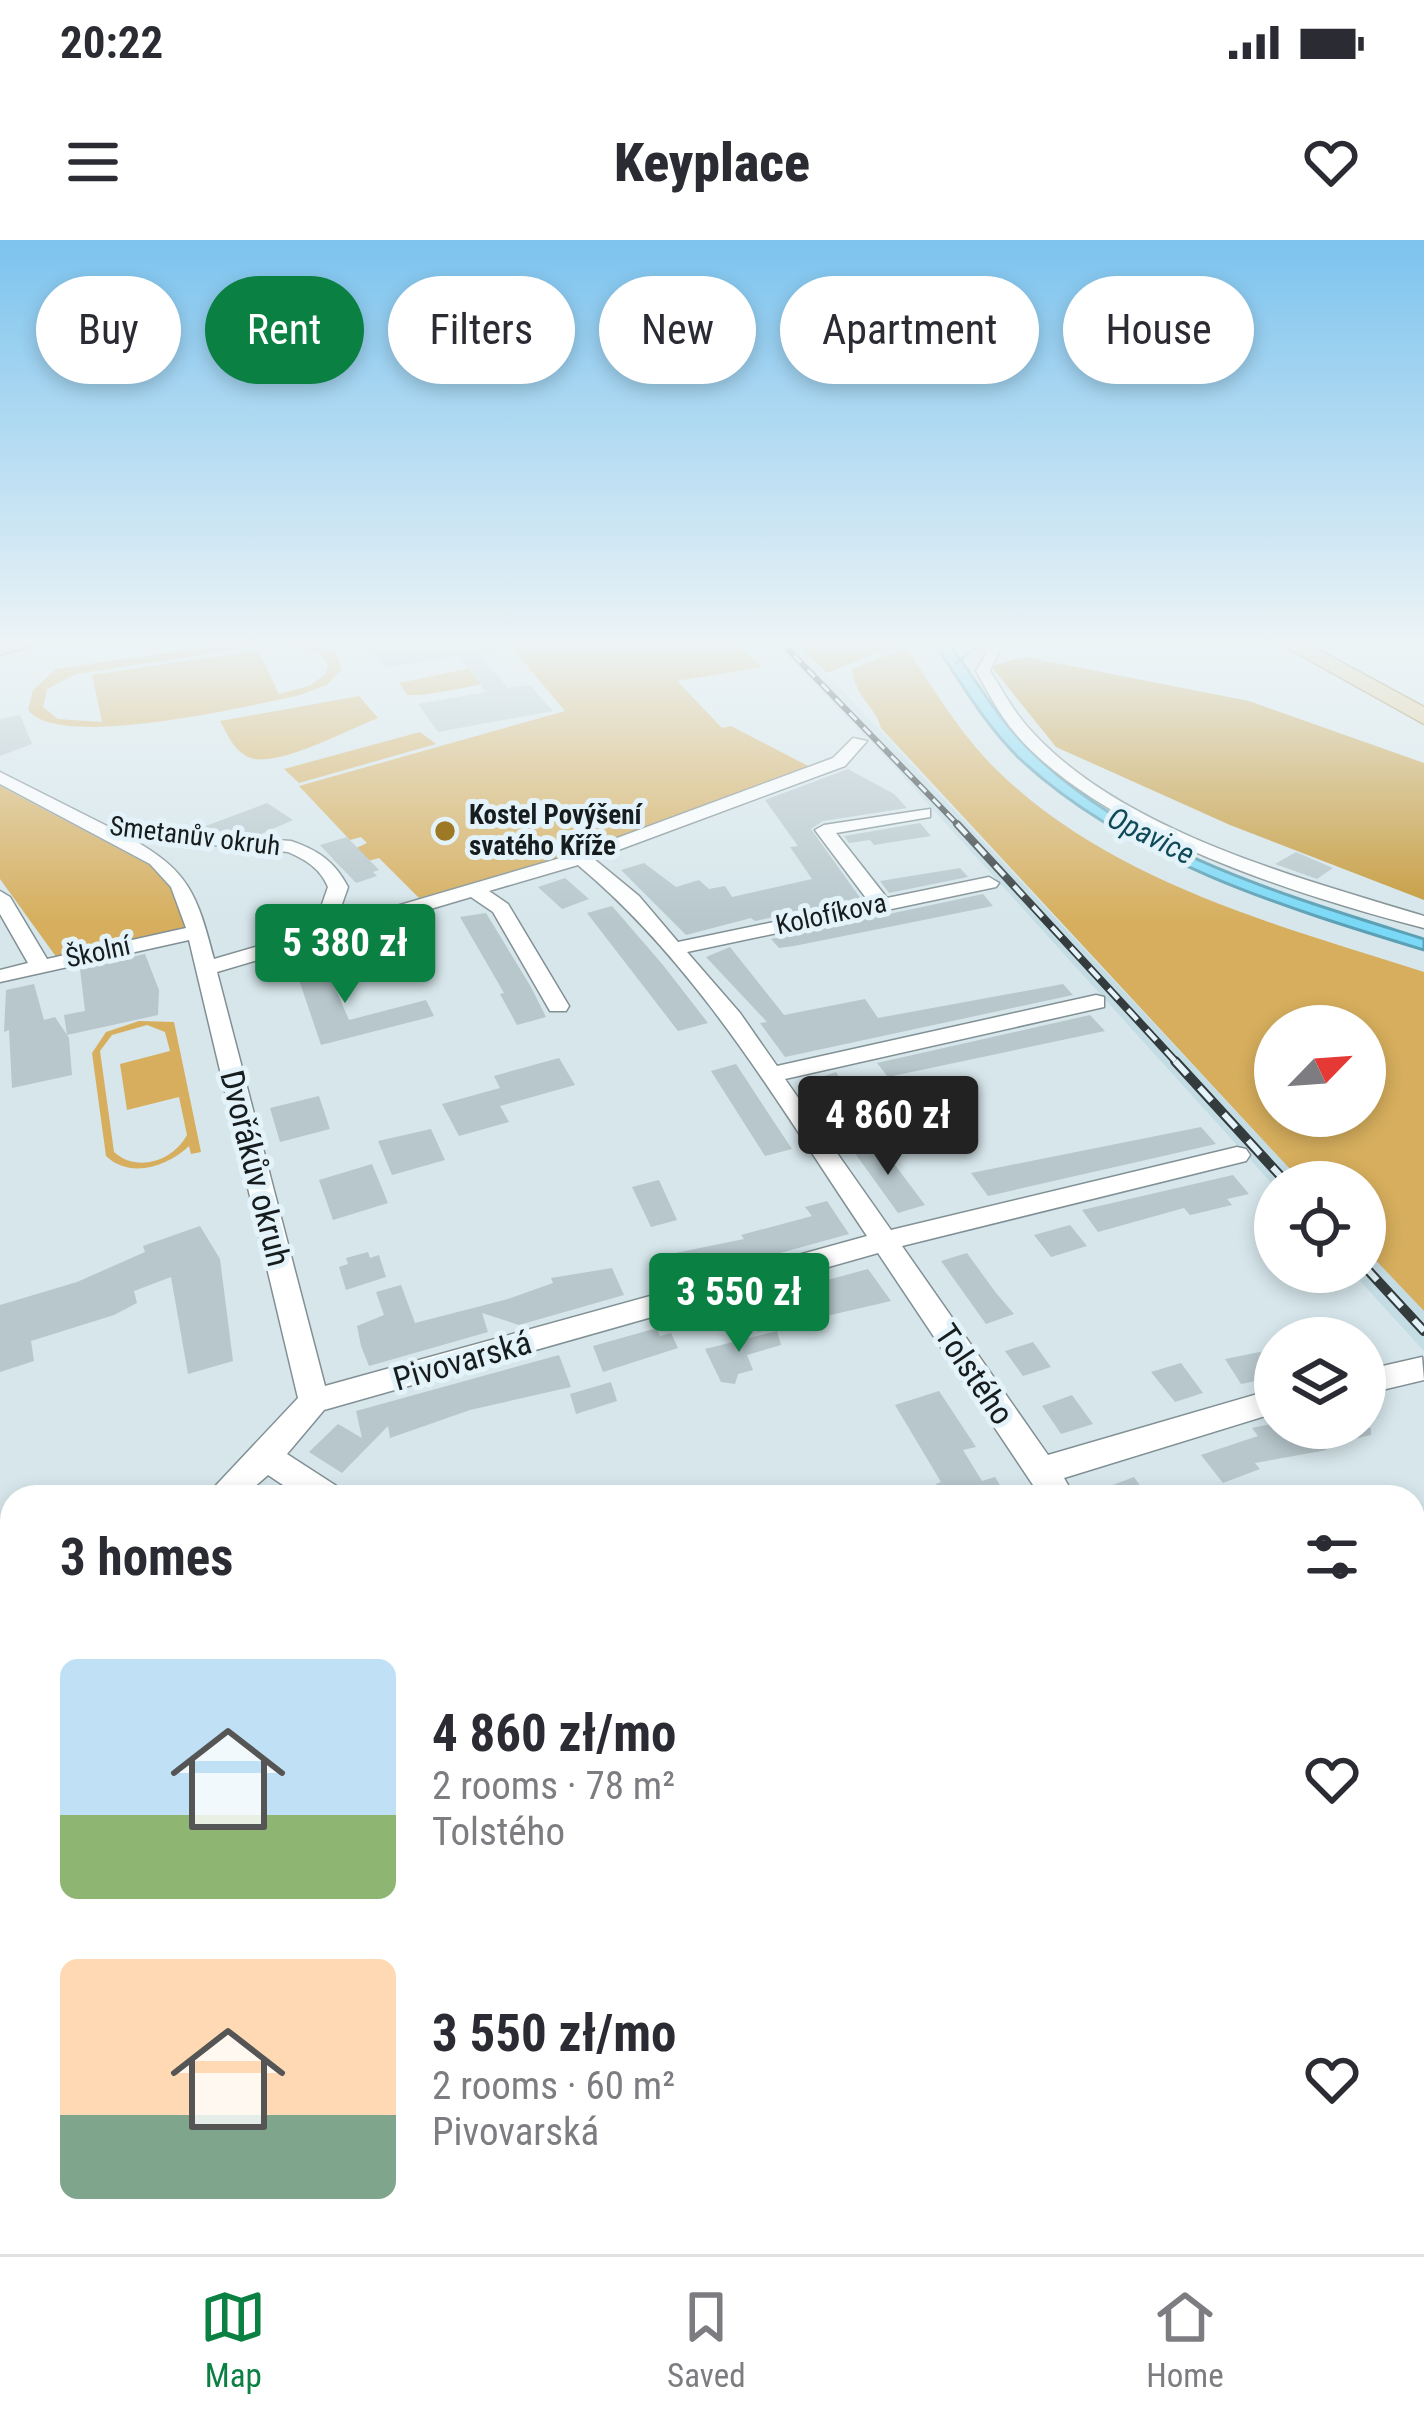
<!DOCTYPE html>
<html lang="en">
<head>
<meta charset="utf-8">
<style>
	body { margin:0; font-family:"Roboto Condensed",sans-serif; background:#f7f7f7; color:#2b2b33; height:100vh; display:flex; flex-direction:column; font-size:45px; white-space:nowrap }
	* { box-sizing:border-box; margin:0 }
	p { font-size:39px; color:#7c7c81 }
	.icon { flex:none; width:66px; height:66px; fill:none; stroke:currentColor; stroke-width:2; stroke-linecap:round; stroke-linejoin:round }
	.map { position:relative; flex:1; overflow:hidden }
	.details { position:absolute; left:0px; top:1245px; width:1425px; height:771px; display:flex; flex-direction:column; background:#fff; border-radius:36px 36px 0 0; box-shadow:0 6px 18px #0003 }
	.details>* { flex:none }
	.hud { position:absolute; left:36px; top:36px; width:1353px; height:108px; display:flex; gap:24px }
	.needle { width:78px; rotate:65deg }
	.controls { position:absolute; left:1254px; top:765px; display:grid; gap:24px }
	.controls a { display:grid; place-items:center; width:132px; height:132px; border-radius:50%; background:#fff; box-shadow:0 6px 18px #0003; font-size:60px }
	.price { position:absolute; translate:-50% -102px; padding:0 27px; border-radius:12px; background:#0b8043; color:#fff; font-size:39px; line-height:78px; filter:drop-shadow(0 3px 6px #0008) }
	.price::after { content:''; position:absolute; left:50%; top:72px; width:36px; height:27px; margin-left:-18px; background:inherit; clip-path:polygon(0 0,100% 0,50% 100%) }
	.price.active { background:#222; color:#fff }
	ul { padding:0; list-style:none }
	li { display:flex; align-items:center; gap:36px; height:300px; padding:0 60px }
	li span { display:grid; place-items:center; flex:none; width:336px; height:240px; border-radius:18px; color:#555 }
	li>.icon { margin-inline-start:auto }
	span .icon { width:144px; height:144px; fill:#fffc; stroke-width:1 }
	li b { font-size:51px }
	h2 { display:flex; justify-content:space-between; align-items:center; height:144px; padding:0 60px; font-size:51px }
	.chip { padding:0 42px; border-radius:54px; background:#fff; box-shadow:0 6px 18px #0003; font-size:42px; line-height:108px }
	.chip.active { background:#0b8043; color:#fff }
	.status { display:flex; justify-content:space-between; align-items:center; height:84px; padding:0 60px; background:#fff; direction:ltr }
	.status svg { height:33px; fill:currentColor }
	header { display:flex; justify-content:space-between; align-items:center; height:156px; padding:0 60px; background:#fff; font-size:54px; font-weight:800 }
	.menu { display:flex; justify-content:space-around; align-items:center; height:168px; border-top:3px solid #e1e1e2; background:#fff; font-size:33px; color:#7c7c81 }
	.menu a { display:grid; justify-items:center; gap:6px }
	.menu .active { color:#0b8043 }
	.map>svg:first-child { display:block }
</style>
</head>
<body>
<div class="status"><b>20:22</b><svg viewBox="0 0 49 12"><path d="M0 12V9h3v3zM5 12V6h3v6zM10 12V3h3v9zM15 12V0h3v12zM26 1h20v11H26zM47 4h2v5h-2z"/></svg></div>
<header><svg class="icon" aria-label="menu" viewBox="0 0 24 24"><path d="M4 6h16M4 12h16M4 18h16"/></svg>Keyplace<svg class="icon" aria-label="heart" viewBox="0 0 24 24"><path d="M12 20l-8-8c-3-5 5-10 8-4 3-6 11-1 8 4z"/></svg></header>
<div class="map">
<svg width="1424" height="2014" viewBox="0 0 1424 2014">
	<rect width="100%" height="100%" fill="#d6e6eb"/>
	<path fill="#c4dce4" d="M772,401h19l53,51 458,490h-27v5l-384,-424z
		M1365,1009l59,62v40l-72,-79h13z"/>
	<path fill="#d6ae5d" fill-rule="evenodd" d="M248,401h65l24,13 5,15 -15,16 -27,10c-50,11 -241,56 -272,15l5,-20 23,-21zM278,403l42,10 8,11 -2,10 -17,12 -30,8 -21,-44 -166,25 10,47 -44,-3 -15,-12 4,-18 29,-15z
		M506,401h225l31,26 -85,14 45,47 9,-2 79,41 -255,93 -136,38 -40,-40 -37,10 -9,-9 34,-16 -6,-6 -11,3 -51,-54 266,-75z
		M793,401h104v3l-70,29z
		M906,408c26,38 50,79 81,112 113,119 286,164 437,212v339l-59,-62v-67h-63l-421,-454c-7,-25 -24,-26 -29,-59zM1275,786h90v90h-90z
		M471,428l29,10c-14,7 -81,19 -93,17l-8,-12z
		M359,456l19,22c-31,12 -99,49 -127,40 -17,-6 -23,-23 -31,-37z
		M420,492l16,12 -137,39 -15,-14z
		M0,546l151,80 23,26 13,39 -130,27 -57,-79z
		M139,781l35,1 27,130 -10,2 -2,-8c-22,21 -59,33 -83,10l-14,-103 14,-21zM147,785l18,7 5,19 -50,13 7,46 52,-13 8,38c-14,26 -50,38 -73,17l-14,-101 12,-16z"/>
	<path fill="#c69a3a" d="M1025,417l224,44 175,62v137l-194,-75 -174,-78 -65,-81z"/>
	<path fill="#7ad9f6" stroke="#5ca0b5" stroke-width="3" d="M933,401h14c26,34 47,72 77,103 103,107 263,152 400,195v11c-138,-42 -296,-90 -404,-191 -35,-34 -60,-78 -87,-118z"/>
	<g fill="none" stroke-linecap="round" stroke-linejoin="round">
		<path stroke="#5ca0b5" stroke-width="3" d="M956,423l29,-22"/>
	</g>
	<path fill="#b7c7cc" d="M366,401h126l1,10 -15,2 30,35 22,-3 23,26 -115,21 -20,-28 68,-12 -28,-36 -74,12z
		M20,475l12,29 -32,12v-37z
		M848,529l46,25 13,14 -84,13 -12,8 50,70 -106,22 -4,-3 -65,17 -65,-65 23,-7 32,24 23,-7 10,9 16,-3 7,11 80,-18 -22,-32 8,-1 -33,-46z
		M267,563l26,17 -32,14 -66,-4z
		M920,583l11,13 -57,9 -4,-5 -21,3 -5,-7z
		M347,597l32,33 -6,2 4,4 -21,7 -36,-38z
		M1296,612l37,16 -16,11 -42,-15z
		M960,628l8,9 -79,16 -9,-12z
		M565,638l24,21 -27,10 -24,-22z
		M983,654l10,12 -199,40 -15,2 -8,-9z
		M612,666l51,59 45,58 -30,8 -91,-118z
		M486,673l45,74 15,30 -29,8 -17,-31 4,-1 -44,-76z
		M730,707l54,68 81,-16 13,19 185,-34 10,11 -288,62 -25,-34 7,-1 -61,-65z
		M320,713l29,67 77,-20 8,16 -113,29 -29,-86z
		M145,714l14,36 -1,25 -91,20 -3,-20 21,-4 -5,-42z
		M34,744l10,36 11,-3 14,21 3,37 -60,13 -3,-58 -5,2 2,-42z
		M1090,775l15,16 -217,46 -11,-14z
		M559,818l16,27 -75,21 9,16 -50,14 -17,-32 58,-16 -6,-12z
		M736,824l36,55 20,30 -27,7 -54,-85z
		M836,832l16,27 -30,9 -18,-25z
		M319,856l11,33 -50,13 -10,-34z
		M1201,887l15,17 -228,52 -17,-23z
		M431,889l14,31 -53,15 -14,-34z
		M878,902l23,31 24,32 -27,8 -46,-64z
		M372,924l16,39 -55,17 -14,-40z
		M1233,935l16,19 -22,5 5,6 -29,7 -13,3 -6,-7 -86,24 -16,-22z
		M659,940l18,40 -26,7 -19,-40z
		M827,961l22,33 -181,50 -10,-14 -2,-13 88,-18 -3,-4 71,-19 -7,-9z
		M1070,985l17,21 -36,11 -17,-22z
		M200,986l20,33 13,102 -45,13 -17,-97 -37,14 3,12 -23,12 -83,26 3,20 -34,11v-67l77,-23 68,-30 -2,-6z
		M368,1012l2,6 9,-3 7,22 -40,13 -7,-23 9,-3 -2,-6z
		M967,1013l29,40 18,21 -28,10 -45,-63z
		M612,1028l12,27 -105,30 -37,-12 6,19 -119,34 -8,-20 -4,-20 27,-11 -8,-23 25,-7 14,38 93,-24 45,-16 -2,-5z
		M868,1029l23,32 -133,31 -15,-29z
		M657,1088l3,8 11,-3 7,15 -75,24 -10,-26z
		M777,1091l4,14 -34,10 6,15 -15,4 -3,10 -14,-2 -16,-33z
		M1033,1102l18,25 -28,9 -18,-25z
		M1275,1109v28l-34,7 -16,-25z
		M559,1115l12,32 -101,23 -80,28 -2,-12 -46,47 -33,-21 29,-28 24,14 -6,-27z
		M1181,1123l22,30 -28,9 -24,-30z
		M611,1142l6,19 -41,13 -6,-20z
		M939,1151l37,56 -13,3 19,31 13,-4 12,20h-63l-8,-13 5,-2 -46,-77z
		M1072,1155l21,29 -32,10 -19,-28z
		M1275,1183v5h96v7l-47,11 3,4 -72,13 5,6 -37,14 -22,-28 57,-19 -6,-8z
		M1134,1237l14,20h-61l-1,-2z"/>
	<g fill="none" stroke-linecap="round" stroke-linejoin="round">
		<g stroke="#819094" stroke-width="3">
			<path id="minor" d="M964,401l37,5 -11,25c12,18 22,38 36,54 90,105 270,152 398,191v12c-125,-32 -324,-95 -409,-195 -16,-19 -27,-41 -39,-62l12,-20z
				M853,498l14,3 -22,25 -251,93 45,37 39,46 191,-40 -54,-72 9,-5 106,-16v8l-94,16 51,65 102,-21 10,6 -3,4 -309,65 53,61 37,53 319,-71 8,2v10l-319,72 106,151 346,-83 9,2 4,6 -4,6 -344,85 146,209 227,-66v24l-211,65 11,19h-34l-163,-244 -554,157 -37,44 51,33 5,10h-42l-33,-22 -25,22h-38l93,-99 -109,-458 -189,42v-12l28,-7 -28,-49v-23l10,6 37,62 139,-31 -15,-41 -21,-23 -150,-80v-12l111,56 180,13c27,9 44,21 57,46l-13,37 239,-70 259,-96zM128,597l160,15c18,8 32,16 40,35l-15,43 -99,29c-17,-65 -25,-89 -86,-122zM578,625c122,102 201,241 289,371l-542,150 -108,-414 254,-75 22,15 57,99h16l3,-5 -61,-102 -19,-13z
				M1422,1117l2,23 -59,14v-24z
				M12,1419v36l-12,5v-37z
				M1424,1441v37l-11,4v-36z
				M0,1590l12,5v44l-12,-5z
				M494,2004h57l4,10h-57z
				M1033,2004h48l-4,10h-48z"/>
		</g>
		<g stroke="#8d702d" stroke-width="3">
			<path id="primary" d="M0,401h49l-49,14z
				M1275,401h27l122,66v17z"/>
		</g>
		<use href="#minor" fill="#fff" fill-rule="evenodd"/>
		<use href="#primary" fill="#e0c486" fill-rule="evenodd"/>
		<g stroke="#343b3d" stroke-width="6">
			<path id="rail-far2" d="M780,401l180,186"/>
		</g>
		<g stroke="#343b3d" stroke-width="8">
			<path id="rail-far1" d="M957,584l221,240"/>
		</g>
		<g stroke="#343b3d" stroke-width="10">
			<path id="rail" d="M1175,821l111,121
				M1365,1027l59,64"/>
		</g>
		<use href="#rail-far2" stroke="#e3f3f9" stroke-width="3" stroke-dasharray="10" stroke-linecap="butt"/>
		<use href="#rail-far1" stroke="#e3f3f9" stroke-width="4.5" stroke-dasharray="14" stroke-linecap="butt"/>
		<use href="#rail" stroke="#e3f3f9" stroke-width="6" stroke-dasharray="18" stroke-linecap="butt"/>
	</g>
	<linearGradient id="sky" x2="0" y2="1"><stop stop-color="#7cc3ee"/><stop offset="0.59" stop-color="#edf4f6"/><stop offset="1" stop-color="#edf4f6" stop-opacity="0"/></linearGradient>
	<rect width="1424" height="683" fill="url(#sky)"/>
	<circle fill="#9e7925" stroke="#e3f3f9" stroke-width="4.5" cx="445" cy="591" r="12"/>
	<g text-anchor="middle" stroke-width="10" stroke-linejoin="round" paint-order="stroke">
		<g font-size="27" font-weight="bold" fill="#171c1e" stroke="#e3f3f9" text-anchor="start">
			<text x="469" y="584">Kostel Povýšení<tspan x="469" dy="31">svatého Kříže</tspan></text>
		</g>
		<g font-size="27" fill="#171c1e" stroke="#e3f3f9">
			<text transform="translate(195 596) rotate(7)" y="9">Smetanův okruh</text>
			<text transform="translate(831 674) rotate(-12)" y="9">Kolofíkova</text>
			<text transform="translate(98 712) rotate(-12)" y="9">Školní</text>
		</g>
		<g font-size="30" font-style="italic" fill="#104958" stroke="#e3f3f9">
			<text transform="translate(1151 596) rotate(26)" y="10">Opavice</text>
		</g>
		<g font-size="33" fill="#171c1e" stroke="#e3f3f9">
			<text transform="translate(256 928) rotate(76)" y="12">Dvořákův okruh</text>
			<text transform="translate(462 1120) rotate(-16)" y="12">Pivovarská</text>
			<text transform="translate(975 1134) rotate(56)" y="12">Tolstého</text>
		</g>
	</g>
</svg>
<div class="controls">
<a><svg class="needle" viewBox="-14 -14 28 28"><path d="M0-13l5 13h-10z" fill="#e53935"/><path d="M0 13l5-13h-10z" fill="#7c7c81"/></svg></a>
<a><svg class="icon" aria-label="locate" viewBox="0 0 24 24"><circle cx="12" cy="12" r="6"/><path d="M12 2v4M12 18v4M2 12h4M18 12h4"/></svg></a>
<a><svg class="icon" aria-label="layers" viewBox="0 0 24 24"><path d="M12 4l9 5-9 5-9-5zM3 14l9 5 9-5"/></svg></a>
</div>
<b class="price" style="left:345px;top:766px">5 380 zł</b>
<b class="price active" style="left:888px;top:938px">4 860 zł</b>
<b class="price" style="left:739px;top:1115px">3 550 zł</b>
<div class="hud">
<a class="chip">Buy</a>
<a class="chip active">Rent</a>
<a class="chip">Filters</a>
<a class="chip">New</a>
<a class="chip">Apartment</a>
<a class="chip">House</a>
</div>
<section class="details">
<h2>3 homes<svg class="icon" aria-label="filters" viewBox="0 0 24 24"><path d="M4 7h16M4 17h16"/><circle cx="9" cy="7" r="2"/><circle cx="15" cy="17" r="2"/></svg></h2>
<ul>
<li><span style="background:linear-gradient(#bfe0f5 65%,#8fb573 0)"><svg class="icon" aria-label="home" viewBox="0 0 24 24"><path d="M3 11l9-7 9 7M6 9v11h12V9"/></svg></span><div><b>4 860 zł/mo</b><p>2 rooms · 78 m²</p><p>Tolstého</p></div><svg class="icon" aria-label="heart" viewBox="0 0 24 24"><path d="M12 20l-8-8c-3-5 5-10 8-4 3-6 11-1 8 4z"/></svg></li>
<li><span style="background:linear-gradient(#ffd9b3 65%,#7fa58c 0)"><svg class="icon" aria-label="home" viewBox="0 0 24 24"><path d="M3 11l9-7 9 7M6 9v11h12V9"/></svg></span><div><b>3 550 zł/mo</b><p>2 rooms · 60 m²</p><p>Pivovarská</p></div><svg class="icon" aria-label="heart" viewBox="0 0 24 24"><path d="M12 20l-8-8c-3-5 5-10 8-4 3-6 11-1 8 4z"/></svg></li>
</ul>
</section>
</div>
<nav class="menu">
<a class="active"><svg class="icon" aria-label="map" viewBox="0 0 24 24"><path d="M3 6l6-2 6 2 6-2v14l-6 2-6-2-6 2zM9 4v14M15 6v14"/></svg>Map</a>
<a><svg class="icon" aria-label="saved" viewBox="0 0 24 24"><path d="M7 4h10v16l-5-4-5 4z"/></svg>Saved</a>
<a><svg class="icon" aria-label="home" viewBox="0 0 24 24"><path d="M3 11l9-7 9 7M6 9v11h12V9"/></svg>Home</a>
</nav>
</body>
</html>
